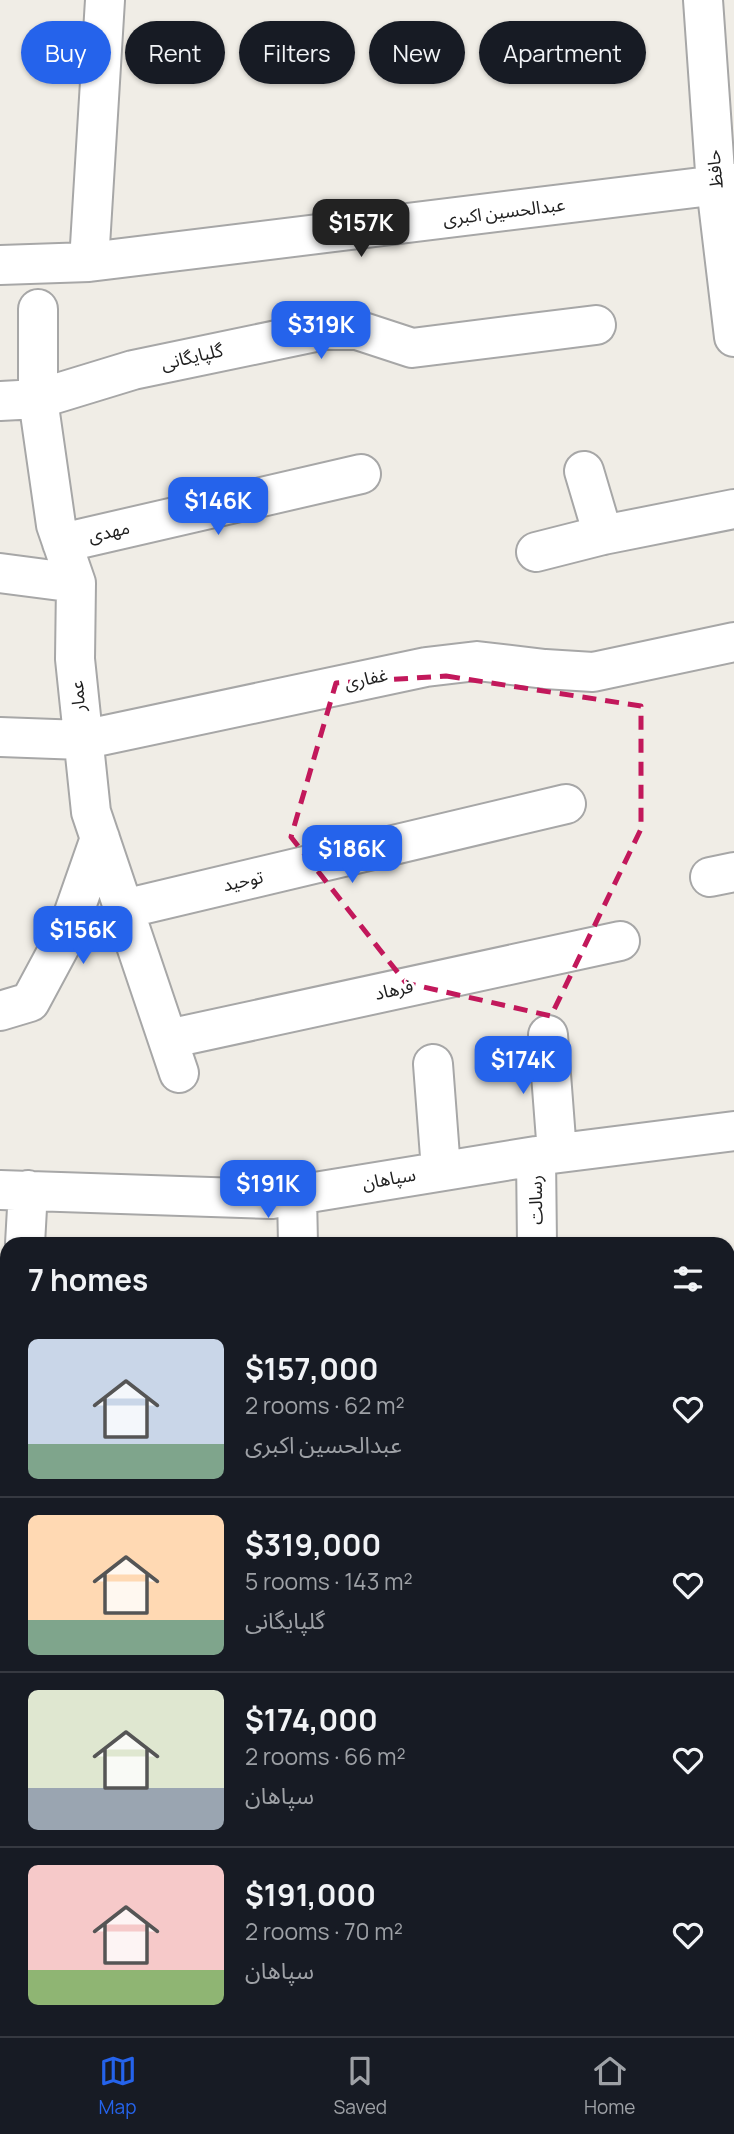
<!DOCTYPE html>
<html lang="en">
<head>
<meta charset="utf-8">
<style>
	body { margin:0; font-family:Manrope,"Noto Sans Arabic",sans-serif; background:#242831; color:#f1f3f6; height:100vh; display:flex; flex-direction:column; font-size:26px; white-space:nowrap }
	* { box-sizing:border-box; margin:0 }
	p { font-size:23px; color:#9ea1a6 }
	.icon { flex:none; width:38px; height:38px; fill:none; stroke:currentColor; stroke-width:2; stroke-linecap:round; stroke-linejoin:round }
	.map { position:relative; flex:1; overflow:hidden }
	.sheet { position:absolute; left:0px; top:1237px; width:735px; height:800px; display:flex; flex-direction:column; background:#171b24; border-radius:21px 21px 0 0; box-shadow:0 2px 5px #0004 }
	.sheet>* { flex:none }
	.banner { position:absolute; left:21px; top:21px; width:693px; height:63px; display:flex; gap:14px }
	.price { position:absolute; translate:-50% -60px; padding:0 16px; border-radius:14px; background:#2563eb; color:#fff; font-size:23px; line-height:46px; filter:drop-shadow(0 2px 4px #0008) }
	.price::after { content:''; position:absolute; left:50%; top:42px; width:21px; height:16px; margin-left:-10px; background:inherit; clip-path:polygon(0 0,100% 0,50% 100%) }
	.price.active { background:#222; color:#fff }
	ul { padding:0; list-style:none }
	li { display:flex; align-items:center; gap:21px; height:175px; padding:0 28px }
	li+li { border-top:2px solid #363941 }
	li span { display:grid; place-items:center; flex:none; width:196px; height:140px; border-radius:10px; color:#555 }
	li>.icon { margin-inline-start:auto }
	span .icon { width:84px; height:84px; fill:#fffc; stroke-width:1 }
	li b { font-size:30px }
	h2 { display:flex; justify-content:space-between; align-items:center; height:84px; padding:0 28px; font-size:30px }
	.chip { padding:0 24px; border-radius:32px; background:#171b24; box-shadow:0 2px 5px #0004; font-size:24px; line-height:63px }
	.chip.active { background:#2563eb; color:#fff }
	.tabs { display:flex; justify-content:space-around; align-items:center; height:98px; border-top:2px solid #363941; background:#171b24; font-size:19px; color:#9ea1a6 }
	.tabs a { display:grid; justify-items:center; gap:4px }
	.tabs .active { color:#2563eb }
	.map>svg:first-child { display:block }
</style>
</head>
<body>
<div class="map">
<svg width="734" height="2036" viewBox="0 0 734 2036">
	<rect width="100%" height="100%" fill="#f0ede6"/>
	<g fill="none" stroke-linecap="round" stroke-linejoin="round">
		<g stroke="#a7a7a7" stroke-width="42">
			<path id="minor" d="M703,0l13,186 18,151
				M89,262l16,-262
				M0,265l89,-3 645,-79
				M38,309v90l18,126 20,58 -1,76 16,153 88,261
				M0,401l38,-2 95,-29 192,-40h32l55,18 184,-23
				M584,471l19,64
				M62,543l299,-69
				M536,552l67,-17 131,-26
				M0,573l76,10
				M0,737l82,3 344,-73 51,-6 68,8 48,3 141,-30
				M710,877l24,-5
				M124,909l442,-105
				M0,1011l30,-9 36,-67 34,-97
				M548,1035l9,118
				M168,1039l452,-98
				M433,1064l8,106
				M536,1156l1,88
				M0,1190l272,9 264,-43 198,-25
				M297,1195l1,49
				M25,1244l3,-54
				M728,1490l6,-1
				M0,1543h7
				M728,1792h6
				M0,1901l7,-1
				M728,1943h6
				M368,2030l2,6
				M549,2030v6
				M49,2036l47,-6"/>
		</g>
		<use href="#minor" stroke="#fff" stroke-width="38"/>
	</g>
	<path fill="none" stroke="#c2185b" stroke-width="5" stroke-dasharray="14 9" stroke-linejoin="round" d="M446,676l195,30v123l-90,187 -145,-33 -115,-146 45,-154z"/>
	<g text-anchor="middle" stroke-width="6" stroke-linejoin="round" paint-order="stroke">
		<g font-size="18" fill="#202020" stroke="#fff">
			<text transform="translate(715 169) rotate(-95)" y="6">حافظ</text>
			<text transform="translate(504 212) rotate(-7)" y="6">عبدالحسین اکبری</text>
			<text transform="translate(192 357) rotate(-13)" y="6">گلپایگانی</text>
			<text transform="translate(109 532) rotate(-13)" y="6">مهدی</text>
			<text transform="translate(366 679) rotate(-12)" y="6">غفاری</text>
			<text transform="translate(78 696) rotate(-95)" y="6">عمار</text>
			<text transform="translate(243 881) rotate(-13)" y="6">توحید</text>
			<text transform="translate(394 990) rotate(-12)" y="6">فرهاد</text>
			<text transform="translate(389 1179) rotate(-10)" y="6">سپاهان</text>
			<text transform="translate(536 1200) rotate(-91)" y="6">رسالت</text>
		</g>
	</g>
</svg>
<b class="price active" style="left:361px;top:259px">$157K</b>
<b class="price" style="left:321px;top:361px">$319K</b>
<b class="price" style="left:218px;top:537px">$146K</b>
<b class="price" style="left:352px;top:885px">$186K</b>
<b class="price" style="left:83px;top:966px">$156K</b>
<b class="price" style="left:523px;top:1096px">$174K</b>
<b class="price" style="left:268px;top:1220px">$191K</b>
<div class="banner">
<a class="chip active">Buy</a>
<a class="chip">Rent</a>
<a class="chip">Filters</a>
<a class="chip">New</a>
<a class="chip">Apartment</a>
</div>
<section class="sheet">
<h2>7 homes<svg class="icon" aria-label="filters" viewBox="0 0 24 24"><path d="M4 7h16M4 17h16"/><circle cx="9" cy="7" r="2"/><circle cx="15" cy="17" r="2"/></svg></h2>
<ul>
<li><span style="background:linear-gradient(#c9d6e8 75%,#7fa58c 0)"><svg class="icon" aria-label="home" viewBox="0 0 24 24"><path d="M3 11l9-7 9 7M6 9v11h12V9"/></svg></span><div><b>$157,000</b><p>2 rooms · 62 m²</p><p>عبدالحسین اکبری</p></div><svg class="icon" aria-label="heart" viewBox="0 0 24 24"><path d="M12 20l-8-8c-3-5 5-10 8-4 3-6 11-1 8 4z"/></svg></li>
<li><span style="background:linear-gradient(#ffd9b3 75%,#7fa58c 0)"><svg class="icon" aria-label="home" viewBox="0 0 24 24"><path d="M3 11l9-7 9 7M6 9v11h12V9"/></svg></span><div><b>$319,000</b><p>5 rooms · 143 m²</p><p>گلپایگانی</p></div><svg class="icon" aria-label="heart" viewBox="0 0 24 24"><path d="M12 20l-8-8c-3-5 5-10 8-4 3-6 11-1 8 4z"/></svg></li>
<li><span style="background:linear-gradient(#dfe7d0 70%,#9aa5b1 0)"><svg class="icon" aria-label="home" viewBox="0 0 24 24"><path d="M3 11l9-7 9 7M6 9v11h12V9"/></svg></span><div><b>$174,000</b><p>2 rooms · 66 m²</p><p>سپاهان</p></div><svg class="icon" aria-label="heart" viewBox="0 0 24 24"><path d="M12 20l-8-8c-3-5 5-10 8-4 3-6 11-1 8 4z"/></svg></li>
<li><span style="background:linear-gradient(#f6c9c9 75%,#8fb573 0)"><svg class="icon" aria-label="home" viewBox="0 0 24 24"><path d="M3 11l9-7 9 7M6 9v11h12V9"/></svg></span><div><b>$191,000</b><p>2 rooms · 70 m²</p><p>سپاهان</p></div><svg class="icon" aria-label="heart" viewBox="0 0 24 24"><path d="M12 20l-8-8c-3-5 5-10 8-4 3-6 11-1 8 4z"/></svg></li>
</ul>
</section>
</div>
<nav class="tabs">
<a class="active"><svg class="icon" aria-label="map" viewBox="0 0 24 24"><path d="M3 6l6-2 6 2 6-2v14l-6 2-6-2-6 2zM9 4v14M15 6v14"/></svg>Map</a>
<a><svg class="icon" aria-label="saved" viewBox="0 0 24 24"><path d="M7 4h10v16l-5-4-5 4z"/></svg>Saved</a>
<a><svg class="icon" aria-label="home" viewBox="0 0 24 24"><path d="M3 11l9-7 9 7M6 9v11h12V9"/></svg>Home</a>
</nav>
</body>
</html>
